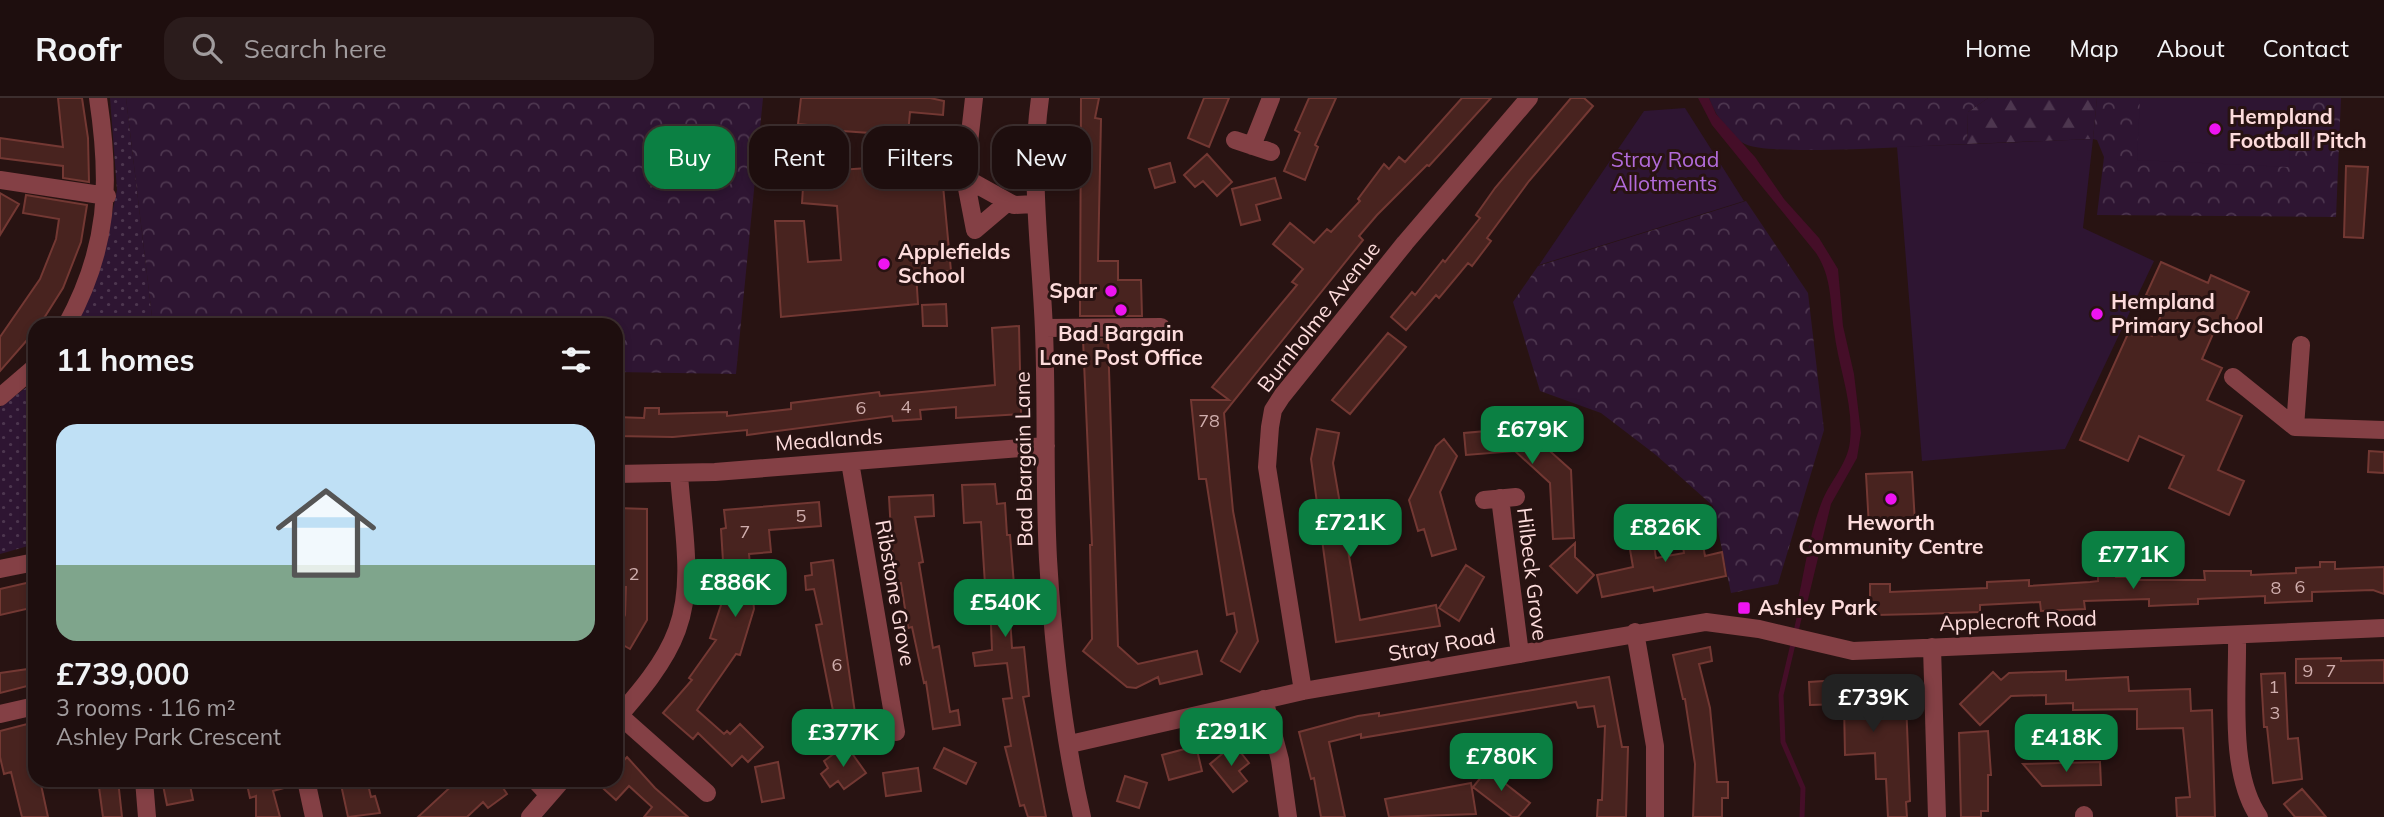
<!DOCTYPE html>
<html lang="en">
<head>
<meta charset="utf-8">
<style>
	body { margin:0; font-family:Mulish,sans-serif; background:#2b1c1c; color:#f1f3f6; height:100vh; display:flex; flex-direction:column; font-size:26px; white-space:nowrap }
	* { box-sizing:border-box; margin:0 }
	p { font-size:23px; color:#a19c9e }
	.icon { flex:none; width:38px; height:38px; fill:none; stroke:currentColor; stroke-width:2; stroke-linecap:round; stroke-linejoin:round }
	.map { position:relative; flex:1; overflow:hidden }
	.details { position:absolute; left:28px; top:220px; width:595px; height:469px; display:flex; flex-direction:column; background:#1e0e0e; border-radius:21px; box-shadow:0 4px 10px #0003,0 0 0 2px #3c2e2e }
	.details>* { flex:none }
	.banner { position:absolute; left:644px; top:28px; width:665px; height:63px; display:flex; gap:14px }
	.price { position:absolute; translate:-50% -60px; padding:0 16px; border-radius:14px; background:#0b8043; color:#fff; font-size:23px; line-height:46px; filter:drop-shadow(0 2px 4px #0008) }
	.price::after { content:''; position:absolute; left:50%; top:42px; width:21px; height:16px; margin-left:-10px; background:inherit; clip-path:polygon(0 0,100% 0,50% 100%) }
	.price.current { background:#222; color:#fff }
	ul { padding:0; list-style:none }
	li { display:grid; align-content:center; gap:14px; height:371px; padding:0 28px }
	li+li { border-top:2px solid #3c2e2e }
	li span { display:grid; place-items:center; height:217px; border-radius:21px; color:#555 }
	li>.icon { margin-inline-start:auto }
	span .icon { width:126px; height:126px; fill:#fffc; stroke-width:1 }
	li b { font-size:30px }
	h2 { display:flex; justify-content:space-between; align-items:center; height:84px; padding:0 28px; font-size:30px }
	.chip { padding:0 24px; border-radius:21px; background:#1e0e0e; box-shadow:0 4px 10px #0003,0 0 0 2px #3c2e2e; font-size:24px; line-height:63px }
	.chip.current { background:#0b8043; color:#fff }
	header { display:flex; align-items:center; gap:42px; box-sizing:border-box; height:98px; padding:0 35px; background:#1e0e0e; border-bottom:2px solid #3c2e2e }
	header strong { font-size:33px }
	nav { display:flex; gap:38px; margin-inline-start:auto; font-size:24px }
	.search { width:490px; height:63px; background:#2b1c1c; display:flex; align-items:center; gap:18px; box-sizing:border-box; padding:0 24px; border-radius:21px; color:#a19c9e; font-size:26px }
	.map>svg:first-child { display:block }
</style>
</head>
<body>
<header>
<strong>Roofr</strong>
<div class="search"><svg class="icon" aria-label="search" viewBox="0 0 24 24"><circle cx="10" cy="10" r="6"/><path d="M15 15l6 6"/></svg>Search here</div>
<nav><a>Home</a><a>Map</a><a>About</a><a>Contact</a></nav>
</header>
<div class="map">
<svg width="2384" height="719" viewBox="0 0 2384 719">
	<defs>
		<pattern id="grass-dots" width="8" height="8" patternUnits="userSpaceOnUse" patternTransform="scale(1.75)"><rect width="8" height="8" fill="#2e1532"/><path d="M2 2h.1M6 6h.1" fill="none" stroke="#4d364f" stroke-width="1.8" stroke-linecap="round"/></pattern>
		<pattern id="forest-firs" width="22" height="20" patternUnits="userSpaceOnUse" patternTransform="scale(1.75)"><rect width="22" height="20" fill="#2e1532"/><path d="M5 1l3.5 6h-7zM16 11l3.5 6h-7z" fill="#4d364f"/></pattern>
		<pattern id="park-crowns" width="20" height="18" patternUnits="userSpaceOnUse" patternTransform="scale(1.75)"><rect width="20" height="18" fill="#2e1532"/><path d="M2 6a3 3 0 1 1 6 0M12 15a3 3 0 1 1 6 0" fill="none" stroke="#4d364f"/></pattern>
	</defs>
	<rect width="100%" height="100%" fill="#281312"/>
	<path fill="url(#grass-dots)" d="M110,0h16l27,227 -80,1 29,-65 15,-71z
		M35,283v163l-35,10v-147z"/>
	<path fill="url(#forest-firs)" d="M1988,0h109l-4,41 -126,5 1,-32z"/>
	<path fill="url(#park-crowns)" d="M126,0h637l-27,276 -120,-2v-46l-463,-1z
		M1709,0h279l-20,14 -1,32c-37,1 -198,13 -222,0 -15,-7 -31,-31 -36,-46z
		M2097,0h244l-5,119 -239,-2 7,-58 -7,-17 -4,-1z
		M1746,103l62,92 16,137 -46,154 -47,9 -18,-87 -57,-51 -55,-42 -61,-22 -27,-89 25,-36z"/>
	<path fill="#2e1532" d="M2140,0h152l-3,69 -152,-7z
		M1685,10l59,93 -205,64 105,-154z
		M2093,41l-10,89 71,33 -89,188 -143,12 -25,-314z"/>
	<path fill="#450e28" d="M1698,0h11l7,16 39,43 29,42 35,39 19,31 5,57 11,48 7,59 -4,25 -26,46 -27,112 -9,-3c9,-36 13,-75 26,-109 8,-22 27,-40 29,-63 4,-38 -12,-74 -16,-111 -4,-28 -2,-53 -18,-77l-104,-128z"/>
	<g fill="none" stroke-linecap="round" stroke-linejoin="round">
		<path stroke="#450e28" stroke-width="5" d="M1801,512l-20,85 2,47 20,46 -1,29"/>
	</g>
	<path fill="#48231f" stroke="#733833" stroke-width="2" fill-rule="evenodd" d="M58,0h24l6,40 1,44 -26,-4v-12l-63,-8v-20l63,9z
		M801,0h129l14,3 -1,14 -33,-3 -5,55 36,-3 10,107 -35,2 2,31 -137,13 -6,-96h29l4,41 33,-2 -4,-54 -35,-3 5,-78 -9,-1zM842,33l28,2 -2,35 -29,2z
		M1081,0h18l-4,20 6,1 -3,142h20v19h23l1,36h-62z
		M1204,0h25l-20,49 -21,-9z
		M1309,0h27l-21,47 3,2 -13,33 -21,-9 16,-38 -5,-3z
		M1462,0h29l-62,68 -2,-1 -50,50 -18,21 4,4 -139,173 9,98 25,130 -18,31 -19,-11 16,-29 -3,-19 -7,2 -21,-136h-7l-8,-79h38l-17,-13 85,-102 -5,-3 11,-13 -30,-25 17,-21 24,20 13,-14 4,3 29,-31 -2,-2 26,-35 5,5 10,-12 6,5z
		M1571,0h13l9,8 -64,75 -42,57 4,3 -19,25 -4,-3 -29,35 -3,-3 -30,35 -15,-13 21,-25 3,3 28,-35 2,2 35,-44 -4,-3 19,-27z
		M1207,56l25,28 -15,14 -14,-15 -8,6 -11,-12z
		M1170,65l5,19 -20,6 -6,-19z
		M2346,68l22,1 -5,71 -19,-1z
		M1275,80l6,20 -25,7 4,15 -19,5 -9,-36z
		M0,95l19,11 -19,31z
		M26,97l61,10 -6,37 -18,46 -24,38h-4v5l-35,40v-34l40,-58 16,-40 3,-20 -36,-6z
		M2161,164l47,21 3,-8 38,17 -19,41 -14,-6 -14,32 20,9 -15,32 35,16 -24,54 26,11 -15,34 -60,-27 15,-32 -45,-20 -11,25 -48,-21 51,-113 21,9 14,-32 -20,-9z
		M946,206l1,22h-24l-1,-21z
		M1019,228l2,88 -65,4v-11l-36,3 1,9 -28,2 -1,-5 -145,19v-5l-74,7 -57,-1v-19l28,1 1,-10h14v6l68,-2v4l64,-7v-6l88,-11 1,4 115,-11 -3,-57z
		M1388,235l18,14 -56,67 -18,-14z
		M1083,241h25l10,307 20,18 59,-13 5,23 -42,10 -2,-7 -22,11 -9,-1 -44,-36 9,-12 -2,-94h2z
		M1518,312l14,6 -4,8 18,16 -4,4 29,26 3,68 -21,1 -3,-56 -35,-32 -49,4 -2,-22 46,-4z
		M1317,331l22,4 -6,30 27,157 76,-15 4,21 -104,16 -25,-183z
		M1444,341l13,17 -17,36 16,57 -24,7 -8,-27 -6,2 -9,-31 27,-54z
		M2369,353l15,1v21l-16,-1z
		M1912,374l3,51 -46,4 -3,-53z
		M995,386l2,20 8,-1 2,32h3l4,50 -6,1 4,62 12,-1 5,49 -6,1 23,120h-18l-4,-12 -4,1 -15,-59 6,-1 -8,-47 9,-1 -5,-35 -32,3 -2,-13 19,-3 -2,-50h-4l-5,-78 -17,1 -2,-38z
		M933,397l1,21 -19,1 8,45 -4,1 14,85 6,-2 11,66 8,-2 2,15 -27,4 -7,-47 -2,1 -12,-56 -4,1 -7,-45h-3l-6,-33 -3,-53z
		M819,404l2,24 -52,4 2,22 -22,2 5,55 -14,46 -4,-1 -39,56 27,24 3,-3 3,3 10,-10 23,23 -15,15 -6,-6 -10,10 -34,-33 -5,6 -30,-26 29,-33 -3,-2 27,-38 -6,-2 12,-36 -3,-41h4l-2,-32 5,-1 -2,-18z
		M616,410l31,1v111l-17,29 -14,-8v-10l9,-16 1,-28h-7l2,-46h-5z
		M1697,415l8,43 17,-4 4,24 -72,15 -1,-4 -51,10 -5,-22 36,-8 -5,-29 24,-5 4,25 28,-5 -6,-38z
		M1575,445v14l19,18 -17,18 -27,-27z
		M833,462l24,167 -20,4 -21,-106 6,-1 -8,-35 -8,1 -1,-14 7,-1 -1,-12z
		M2320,464h15v7l49,-2v27l-11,-4 -61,2v9l-47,2v-7l-67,3v5l-27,1 -22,1v-7l-65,2 1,8 -44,2 -1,-9 -60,3v7l-60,2 -44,1v-12h-6v-19h20v8l97,-4v-6l42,-2v6l61,-4 8,-1v-8h17l1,4h21v3h68l-1,-9h47v4l45,-2v-5l24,-1z
		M1466,467l18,12 -25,44 -20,-13z
		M35,483v26l-35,8v-26z
		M1710,549l2,14 -13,3 11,44 7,74h11v16h-6v19h-29l2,-53 -10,-65h-2l-10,-44z
		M2341,560v3l43,-1v23h-88v-24z
		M35,570v16l-35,9v-20z
		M2066,573v9l62,-3 1,14 61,-2 1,22 21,-1 3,107h-38l-1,-19 14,-1 -7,-69 -46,1v-20l-64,1v-7l-27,1v-9l-35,1 -31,29 -20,-21 33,-32 8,8 8,-7z
		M2285,575l3,66 10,-1 4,41 -29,4 -6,-56h-3l-3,-53z
		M1609,579l13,70h6l-2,70h-29l1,-17h4l3,-74 -7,1 -4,-21 -16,2 -2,-6 -215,36v-4l-32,8 16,75h-24l-7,-39 -3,1 -12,-47 59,-16 21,-3v3z
		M1839,582v3l37,-1v20l30,-1 4,100 -4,1 1,15h-19l-2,-38h-10l-1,-26 -30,2 -1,-51 -34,1 -1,-23z
		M35,624v58h5l8,37h-26l-11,-45 -7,2 -4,-17v-26z
		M1988,633l3,44h-3v36h-7v6h-20l-2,-84z
		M1234,646l15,19 -10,8 8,10 -14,11 -23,-28z
		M846,647l20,28 -22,16 -6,-8 -8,6 -9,-13 7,-6 -4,-7z
		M1196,648l6,25 -33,9 -7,-25z
		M944,650l32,15 -10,21 -32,-16z
		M627,659l28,31 33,29h-44l8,-10 -23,-21 -13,14 -22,-20h22v-11z
		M778,664l6,36 -22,4 -7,-35z
		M2100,664l1,23 -59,1 -19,-22z
		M1491,667l15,12 -4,4 28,22 -12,14h-6l-39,-30z
		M918,670l3,23 -35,5 -3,-23z
		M1125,678l22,7 -8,25 -22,-7z
		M98,682h20l4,37h-19z
		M162,682h27l4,20 -26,5z
		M246,682h49v5l-22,6 7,26h-24v-21l-6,2z
		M340,682h27l4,17 4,-1 5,17 -32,4z
		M458,682h40l9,14 -19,14 -5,-6 -16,15h-49z
		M1471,685l5,31 -87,3 -4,-18z
		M2302,691l14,16 10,12h-31l-11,-13z"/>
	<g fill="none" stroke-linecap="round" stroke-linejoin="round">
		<path stroke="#844045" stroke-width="18" d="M974,0l-9,80 49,27 20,-1
			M1040,0c-11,79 1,154 4,233 3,76 0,152 4,228 5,85 15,175 34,258
			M1235,42l36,12
			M1252,48l19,-48
			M965,80l10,52 33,-28
			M0,82l107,16
			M66,228c43,-78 45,-142 32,-228
			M1044,230l117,-1
			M2233,279l62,50 89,3
			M0,299l35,-30
			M2295,329l6,-82
			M850,364l46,270
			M616,376l99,-2 331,-26
			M1500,400l20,156
			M1484,402l32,-3
			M0,471l35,-7
			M1635,534l20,114v71
			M2237,539c1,53 -9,135 22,180
			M1932,549l5,170
			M1303,593l-36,-224 3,-40 3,-17 9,-14 123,-153 124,-145
			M1264,601l16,61 8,57
			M0,616l35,-8
			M619,617l88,78
			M616,621c23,-26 49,-56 61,-89 18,-48 5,-107 2,-156
			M1070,646l233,-53 403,-69 53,7 94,22 531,-23
			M144,682l3,37
			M306,682l8,37
			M535,682l14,15
			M2084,717v2
			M530,719l32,-37"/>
	</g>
	<g fill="#ee14f1" stroke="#281312" stroke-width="2.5">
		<circle cx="2215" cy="31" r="7"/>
		<circle cx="884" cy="166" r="7"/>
		<circle cx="1111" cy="193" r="7"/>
		<circle cx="1121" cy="212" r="7"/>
		<circle cx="2097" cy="216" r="7"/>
		<circle cx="1891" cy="401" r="7"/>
		<rect x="1737" y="503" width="14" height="14" rx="3.5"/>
	</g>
	<g text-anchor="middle" stroke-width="6" stroke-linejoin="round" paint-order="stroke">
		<g font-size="18" fill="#d0aead">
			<text x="906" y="315">4</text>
			<text x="861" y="316">6</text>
			<text x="1209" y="329">78</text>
			<text x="801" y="424">5</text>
			<text x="745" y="440">7</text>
			<text x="634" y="482">2</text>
			<text x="2300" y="495">6</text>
			<text x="2276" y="496">8</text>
			<text x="837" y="573">6</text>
			<text x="2308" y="579">9</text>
			<text x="2331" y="579">7</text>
			<text x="2274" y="595">1</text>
			<text x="2275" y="621">3</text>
		</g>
		<g font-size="21" font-weight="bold" fill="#fddcdc" stroke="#281312" text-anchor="start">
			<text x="2229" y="26">Hempland<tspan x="2229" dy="24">Football Pitch</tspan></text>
			<text x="898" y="161">Applefields<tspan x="898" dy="24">School</tspan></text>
			<text x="1097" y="200" text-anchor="end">Spar</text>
			<text x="2111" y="211">Hempland<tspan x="2111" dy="24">Primary School</tspan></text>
			<text x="1121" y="243" text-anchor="middle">Bad Bargain<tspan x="1121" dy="24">Lane Post Office</tspan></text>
			<text x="1891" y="432" text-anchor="middle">Heworth<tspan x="1891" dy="24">Community Centre</tspan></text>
			<text x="1758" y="517">Ashley Park</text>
		</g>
		<g font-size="21" fill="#b26bda" stroke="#281312">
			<text x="1665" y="69">Stray Road<tspan x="1665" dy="24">Allotments</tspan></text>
		</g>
		<g font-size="21" fill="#fddcdc" stroke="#281312">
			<text transform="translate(1319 219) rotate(-52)" y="7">Burnholme Avenue</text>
			<text transform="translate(829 342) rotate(-4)" y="7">Meadlands</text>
			<text transform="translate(1024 361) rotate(-91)" y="7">Bad Bargain Lane</text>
			<text transform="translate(1532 476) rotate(83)" y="7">Hilbeck Grove</text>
			<text transform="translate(895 495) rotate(80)" y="7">Ribstone Grove</text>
			<text transform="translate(2018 523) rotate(-2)" y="7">Applecroft Road</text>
			<text transform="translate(1442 547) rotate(-10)" y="7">Stray Road</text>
		</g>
	</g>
</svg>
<b class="price" style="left:1532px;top:368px">£679K</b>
<b class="price" style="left:1350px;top:461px">£721K</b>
<b class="price" style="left:1665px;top:466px">£826K</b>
<b class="price" style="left:2133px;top:493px">£771K</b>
<b class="price" style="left:735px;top:521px">£886K</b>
<b class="price" style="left:1005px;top:541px">£540K</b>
<b class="price current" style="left:1873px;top:636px">£739K</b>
<b class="price" style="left:1231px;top:670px">£291K</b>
<b class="price" style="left:843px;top:671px">£377K</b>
<b class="price" style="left:2066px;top:676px">£418K</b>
<b class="price" style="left:1501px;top:695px">£780K</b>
<div class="banner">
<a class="chip current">Buy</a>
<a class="chip">Rent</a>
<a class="chip">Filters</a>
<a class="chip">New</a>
</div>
<section class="details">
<h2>11 homes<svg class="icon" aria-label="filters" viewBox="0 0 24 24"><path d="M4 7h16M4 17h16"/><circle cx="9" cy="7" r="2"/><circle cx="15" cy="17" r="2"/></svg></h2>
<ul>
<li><span style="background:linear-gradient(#bfe0f5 65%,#7fa58c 0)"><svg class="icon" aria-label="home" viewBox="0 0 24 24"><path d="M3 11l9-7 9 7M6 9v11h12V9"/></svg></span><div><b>£739,000</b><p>3 rooms · 116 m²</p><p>Ashley Park Crescent</p></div></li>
</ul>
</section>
</div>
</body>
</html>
